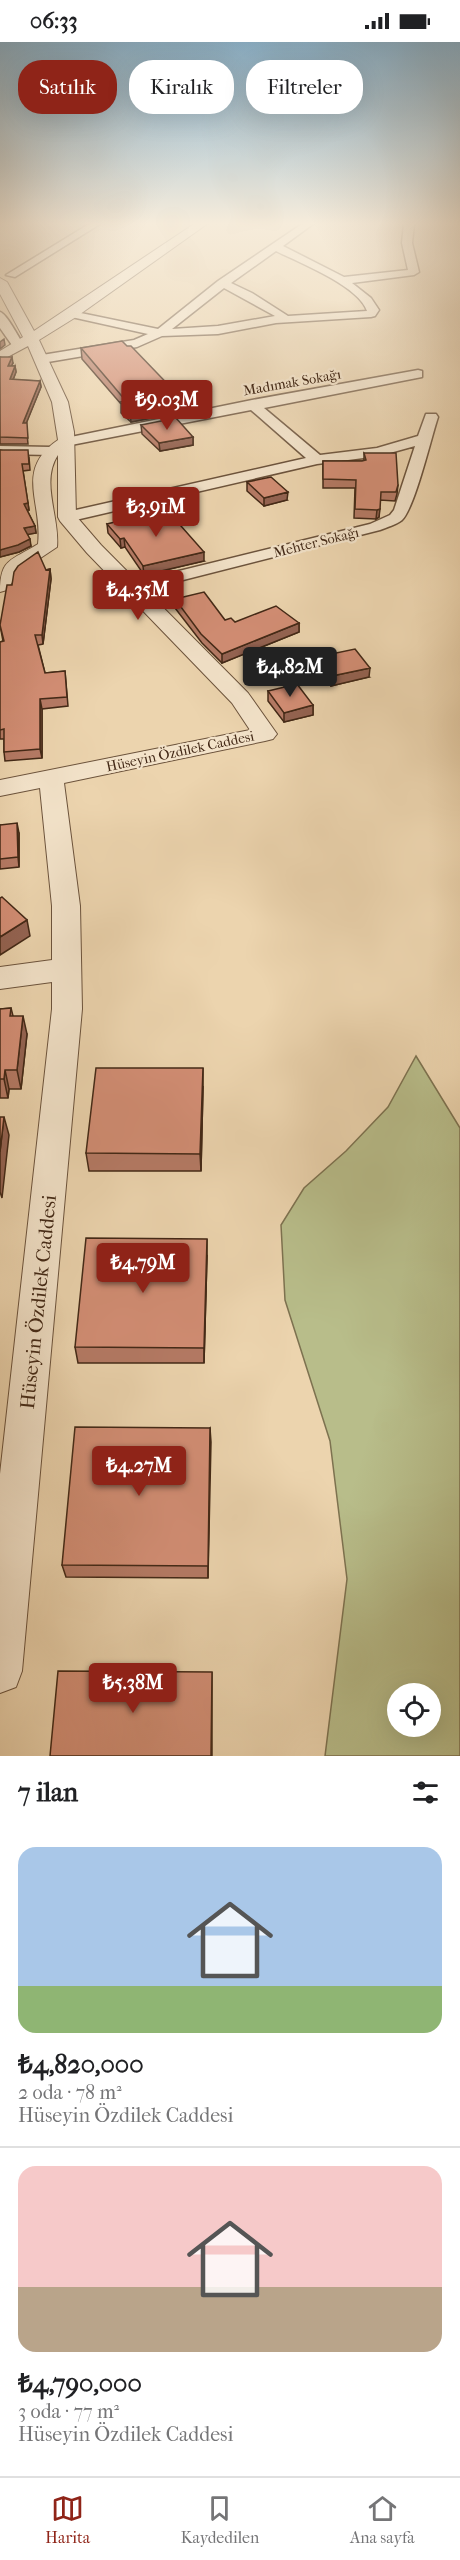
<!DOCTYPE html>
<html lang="tr">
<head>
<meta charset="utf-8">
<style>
	body { margin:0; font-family:"IM FELL French Canon",serif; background:#f2f2f2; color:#202124; height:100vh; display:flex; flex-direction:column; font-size:22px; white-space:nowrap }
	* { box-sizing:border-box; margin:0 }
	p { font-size:20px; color:#757577 }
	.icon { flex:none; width:33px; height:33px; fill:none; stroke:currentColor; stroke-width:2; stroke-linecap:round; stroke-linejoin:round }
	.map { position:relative; height:1714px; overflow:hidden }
	.drawer { display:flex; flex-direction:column; background:#fff; flex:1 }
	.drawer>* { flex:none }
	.banner { position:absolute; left:18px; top:18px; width:424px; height:54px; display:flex; gap:12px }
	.buttons { position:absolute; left:387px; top:1641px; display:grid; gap:12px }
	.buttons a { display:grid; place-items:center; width:54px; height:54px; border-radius:50%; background:#fff; box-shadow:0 6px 24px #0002; font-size:30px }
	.price { position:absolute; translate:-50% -51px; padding:0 14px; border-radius:6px; background:#8f2418; color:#fff; font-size:20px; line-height:39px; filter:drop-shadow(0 2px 3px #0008) }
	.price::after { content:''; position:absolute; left:50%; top:36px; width:18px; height:14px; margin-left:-9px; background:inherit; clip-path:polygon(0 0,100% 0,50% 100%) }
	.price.active { background:#222; color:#fff }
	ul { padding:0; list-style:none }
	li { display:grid; align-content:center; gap:12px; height:318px; padding:0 18px }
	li+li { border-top:2px solid #e0e0e0 }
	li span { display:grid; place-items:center; height:186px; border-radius:18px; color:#555 }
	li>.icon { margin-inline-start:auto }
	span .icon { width:108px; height:108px; fill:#fffc; stroke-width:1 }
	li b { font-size:26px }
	h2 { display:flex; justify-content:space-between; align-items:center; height:72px; padding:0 18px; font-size:26px }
	.chip { padding:0 21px; border-radius:24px; background:#fff; box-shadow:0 6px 24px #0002; font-size:21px; line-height:54px }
	.chip.active { background:#8f2418; color:#fff }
	.status { display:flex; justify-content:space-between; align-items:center; height:42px; padding:0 30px; background:#fff; direction:ltr }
	.status svg { height:16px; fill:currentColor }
	.tab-bar { display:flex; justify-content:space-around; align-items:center; height:84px; border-top:2px solid #e0e0e0; background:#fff; font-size:16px; color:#757577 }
	.tab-bar a { display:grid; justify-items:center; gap:3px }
	.tab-bar .active { color:#8f2418 }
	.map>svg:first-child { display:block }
</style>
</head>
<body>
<div class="status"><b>06:33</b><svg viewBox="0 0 49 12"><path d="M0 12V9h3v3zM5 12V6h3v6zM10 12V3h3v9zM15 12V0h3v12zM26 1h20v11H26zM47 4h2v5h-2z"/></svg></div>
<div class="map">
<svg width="460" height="1714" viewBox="0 0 460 1714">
	<rect width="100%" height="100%" fill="#ecd4ae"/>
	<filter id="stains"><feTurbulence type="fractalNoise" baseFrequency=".00333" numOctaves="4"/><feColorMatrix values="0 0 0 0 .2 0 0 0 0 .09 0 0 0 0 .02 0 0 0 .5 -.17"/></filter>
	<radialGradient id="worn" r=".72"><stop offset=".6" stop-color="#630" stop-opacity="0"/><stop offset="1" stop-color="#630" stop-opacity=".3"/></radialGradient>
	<path fill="#b8bd8a" stroke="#7d7250" stroke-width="1.5" fill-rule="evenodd" d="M416,1014l44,72v628h-135l22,-177 -17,-138 -45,-141 -4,-75 23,-37 42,-37 42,-44zM398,1652h32v32h-32z"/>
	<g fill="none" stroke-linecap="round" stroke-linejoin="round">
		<g stroke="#6c533c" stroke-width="3">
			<path id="minor" d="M89,182h11l-85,53 -9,-2z
				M302,182h11l-30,22 61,31 64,-7 -6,-27 2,-19h10l-2,19 7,29 -5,3 -62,8 19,15 8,12 -4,6 -4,1 -95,6 -58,11 -56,2 -25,11 -95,16 -6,-4 6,-4 92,-15 14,-6 -81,-18 -2,-2 6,-3 87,18 60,-48zM276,209c24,12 83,35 91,60l-79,5 -36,-23 -21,-10zM224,246l51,28 -57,10 -46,3z
				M0,270c7,2 18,25 24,33l-2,3h-8l-14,-20z
				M418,328l4,1v6l-158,31 56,47 57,-7 41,-12 8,-22h10l2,3c-7,21 -23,90 -36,103 -6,5 -15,7 -22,10l-248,63 -8,-5 2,-4 244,-60 20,-9 4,-5 21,-64 -36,10 -62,8 -250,58 -8,-5 8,-5 239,-54 -55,-48 -185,36 -5,-1v-6l191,-39z
				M0,404l51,1 7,4 -7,4 -51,-1z"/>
		</g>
		<g stroke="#6c533c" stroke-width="2">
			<path id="tertiary" d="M194,182h13l-131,93 -37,23 29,62 6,30 2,84 25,29 147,148 29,41 -4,5 -8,2 -201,42 16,123 2,103 -60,662 -6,16 -16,6v-219l52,-465v-27l-52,7v-22l52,-7v-54l-12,-118 -40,8v-16l250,-50 -18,-27 -145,-150 -27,-32 -2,-4v-62c-18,27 2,62 -1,92l-39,26 -11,17 -7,2c0,-34 11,-31 38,-48 5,-41 -24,-74 20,-104l-6,-38 -24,-56 -28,15v-10l23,-14 -23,-43v-16l7,4 27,49z"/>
		</g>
		<use href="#minor" fill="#f3e3ca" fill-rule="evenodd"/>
		<use href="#tertiary" fill="#f3e3ca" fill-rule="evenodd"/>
	</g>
	<path fill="#b57a65" stroke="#422816" stroke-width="1.5" d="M81,306l102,52v12l-52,10 -10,-9v-9l-39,-45z
		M0,315l13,6 -2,3h4l1,6 -3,8 27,1 1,6 -15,36 2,21h-28z
		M141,383l52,12v8l-33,6 -18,-17z
		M0,408l29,7 1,13 -7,1 6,39h-2l8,16 1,7 -9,1 4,12 -12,6 -19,5z
		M364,411l34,32 -1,9 -2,7 -15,-1 -1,17 -3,2 -22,-1 1,-30h-32v-27h39l2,-1z
		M247,440l40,18 -23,6 -17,-15z
		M107,482l97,37 -60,14 -19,-28 -4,1 -13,-15z
		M50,527l1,10 -8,65 -5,1 7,28 20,-2 3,35 -26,3v49l-37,3 -1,-9v-13h-4v-97l3,-1 -3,-16 12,-40 34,-15z
		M175,557l50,21 10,2 64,1v9l-77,31 -20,-20 -27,-35z
		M317,615l52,20 -38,9 -14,-20z
		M268,649l45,14v10l-29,7 -16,-21z
		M0,783l19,8v34l-19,2z
		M11,966l2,8 14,18 -6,55h-12l-1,9h-8v-89z
		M203,1045l-2,84h-112l-3,-18z
		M207,1214l-3,107h-126l-3,-16z
		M210,1386l-2,150 -142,-1 -4,-12z"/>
	<path fill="#946352" stroke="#422816" stroke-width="1.5" d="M4,297l1,6 -5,4v-7z
		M12,315l1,6 -5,9v-6z
		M15,324l1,6 -5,13 -1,-6z
		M40,339l1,6 -17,42 -1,-6z
		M183,358v12l-52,10 -1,-11z
		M193,395v8l-33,6 -1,-8z
		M288,450l-1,8 -23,6v-8z
		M28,461l1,7h-4l-1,-6z
		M380,467l-1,8 -3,2 1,-9z
		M35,484l1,7 -11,2 -1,-7z
		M124,496l1,9 -4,1 -1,-9z
		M30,497l1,7 -12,6 -19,5v-7z
		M204,510v9l-60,14 -1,-9z
		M50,527l1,10 -8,65 -1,-9z
		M299,581v9l-77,31v-9z
		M370,626l-1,9 -38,9 1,-10z
		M40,657l2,10v49l-2,-9z
		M313,663v10l-29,7v-9z
		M17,781l2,10v34l-1,-10z
		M27,878l3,16 -30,19v-18z
		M23,974l4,18 -6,55 -4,-19z
		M203,1026v19l-2,84 -1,-17z
		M5,1028l4,19 -1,9 -4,-19z
		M4,1075l5,18 -7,63 -2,-6v-40z
		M207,1197v17l-3,107v-15z
		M210,1386l1,14 -3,136v-12z
		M212,1630v84h-1z"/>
	<path fill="#d38e75" stroke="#422816" stroke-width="1.5" d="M122,299l5,5h4l52,54 -53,11 -10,-9 6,-1 -45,-53z
		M0,315h12l-4,9h7l-5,13 30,2 -17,42h4l1,15 -28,-1z
		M176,376l17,19 -34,6 -18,-18z
		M0,408h28l1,14h-7l6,39 -4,1 11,22 -11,2 6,11 -12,6 -18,5z
		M364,411h32l2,32 -2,7h-15l-1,17 -3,1 -22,-1 1,-29 -33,-1v-18h39l4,-1z
		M271,435l17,15 -24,6 -17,-16z
		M166,467l38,43 -61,14 -19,-28 -4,1 -13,-15z
		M38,510l8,18 4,-1 -8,66h-7l10,38 20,-2 2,26 -27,2v50l-36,3v-23l-4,1v-88l4,-1 -4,-16 7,-40h5l2,-13 4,-6z
		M204,550l21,28 6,-2 4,4 41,-16 23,17 -77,31 -21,-20 -26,-35z
		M355,607l15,19 -38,8 -15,-19z
		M297,642l16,21 -29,8 -16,-22z
		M17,781l1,34 -18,2v-34z
		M2,855l25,23 -27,17v-39z
		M11,966l-1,8h13l-6,54h-12l-1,9h-4v-70z
		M96,1026h107l-3,86 -114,-1z
		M0,1075h4l-4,35z
		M86,1196l121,1 -3,109 -129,-1z
		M75,1385l135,1 -2,138 -146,-1z
		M58,1629l154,1 -1,84h-161z"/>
	<linearGradient id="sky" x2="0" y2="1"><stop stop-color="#89b5d2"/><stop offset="0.43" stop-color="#f6ecdb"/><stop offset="1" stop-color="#f6ecdb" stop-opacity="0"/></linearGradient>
	<rect width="460" height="422" fill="url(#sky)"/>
	<g text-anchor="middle" stroke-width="4.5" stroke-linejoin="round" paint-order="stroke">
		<g font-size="14" fill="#422816" stroke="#f3e3ca">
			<text transform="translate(292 340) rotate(-10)" y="5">Madımak Sokağı</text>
			<text transform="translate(316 500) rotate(-14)" y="5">Mehter Sokağı</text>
			<text transform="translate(180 709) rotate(-12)" y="5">Hüseyin Özdilek Caddesi</text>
		</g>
		<g font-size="20" fill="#422816" stroke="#f3e3ca">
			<text transform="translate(38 1260) rotate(-84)" y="7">Hüseyin Özdilek Caddesi</text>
		</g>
	</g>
	<rect width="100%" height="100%" filter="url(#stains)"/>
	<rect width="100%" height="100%" fill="url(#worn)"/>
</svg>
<div class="buttons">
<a><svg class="icon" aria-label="locate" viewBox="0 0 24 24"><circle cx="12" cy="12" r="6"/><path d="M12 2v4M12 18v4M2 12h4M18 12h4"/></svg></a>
</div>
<b class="price" style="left:167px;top:389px">₺9.03M</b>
<b class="price" style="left:156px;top:496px">₺3.91M</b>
<b class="price" style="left:138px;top:579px">₺4.35M</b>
<b class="price active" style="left:290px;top:656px">₺4.82M</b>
<b class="price" style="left:143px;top:1252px">₺4.79M</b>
<b class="price" style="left:139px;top:1455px">₺4.27M</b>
<b class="price" style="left:133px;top:1672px">₺5.38M</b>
<div class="banner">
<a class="chip active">Satılık</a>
<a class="chip">Kiralık</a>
<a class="chip">Filtreler</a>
</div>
</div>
<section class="drawer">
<h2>7 ilan<svg class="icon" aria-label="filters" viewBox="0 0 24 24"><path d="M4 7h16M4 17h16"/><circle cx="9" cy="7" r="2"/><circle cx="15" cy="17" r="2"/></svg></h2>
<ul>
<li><span style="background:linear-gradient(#a9c7e8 75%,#8fb573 0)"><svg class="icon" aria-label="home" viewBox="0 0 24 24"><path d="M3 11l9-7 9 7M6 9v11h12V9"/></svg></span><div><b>₺4,820,000</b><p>2 oda · 78 m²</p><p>Hüseyin Özdilek Caddesi</p></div></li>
<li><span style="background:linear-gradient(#f6c9c9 65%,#b9a48a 0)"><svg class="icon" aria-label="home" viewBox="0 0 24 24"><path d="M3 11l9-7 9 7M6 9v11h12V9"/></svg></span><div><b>₺4,790,000</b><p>3 oda · 77 m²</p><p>Hüseyin Özdilek Caddesi</p></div></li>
</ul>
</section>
<nav class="tab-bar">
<a class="active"><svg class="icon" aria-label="map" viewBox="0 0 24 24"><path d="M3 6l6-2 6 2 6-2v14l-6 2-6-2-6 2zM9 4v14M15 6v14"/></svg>Harita</a>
<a><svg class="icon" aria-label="saved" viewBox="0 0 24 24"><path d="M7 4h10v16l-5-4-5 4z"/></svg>Kaydedilen</a>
<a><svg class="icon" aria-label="home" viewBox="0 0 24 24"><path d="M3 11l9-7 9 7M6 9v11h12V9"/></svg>Ana sayfa</a>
</nav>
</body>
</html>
